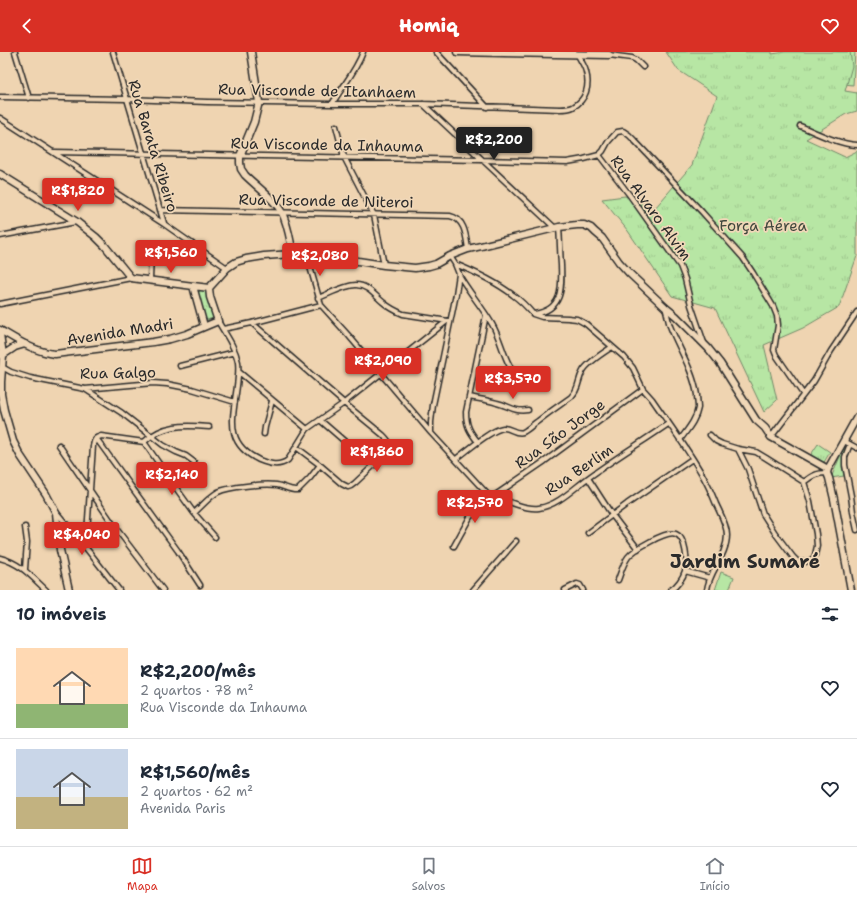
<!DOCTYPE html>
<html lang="pt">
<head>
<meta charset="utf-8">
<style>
	body { margin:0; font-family:"Shantell Sans",sans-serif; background:#f6f6f7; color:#1f2937; height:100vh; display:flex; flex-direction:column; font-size:15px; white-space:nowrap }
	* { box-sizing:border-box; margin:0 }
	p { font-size:13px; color:#747a83 }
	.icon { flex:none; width:22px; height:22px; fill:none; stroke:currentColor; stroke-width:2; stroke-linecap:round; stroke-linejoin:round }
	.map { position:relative; height:538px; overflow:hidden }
	.side { display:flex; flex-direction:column; background:#fff; flex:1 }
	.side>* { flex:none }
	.price { position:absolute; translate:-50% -34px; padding:0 9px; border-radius:4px; background:#d93025; color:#fff; font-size:13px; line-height:26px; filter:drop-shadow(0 1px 2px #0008) }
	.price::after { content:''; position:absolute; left:50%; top:24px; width:12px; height:9px; margin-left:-6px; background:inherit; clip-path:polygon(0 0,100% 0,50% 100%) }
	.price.current { background:#222; color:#fff }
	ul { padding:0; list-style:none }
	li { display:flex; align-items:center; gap:12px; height:100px; padding:0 16px }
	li+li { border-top:1px solid #e0e1e3 }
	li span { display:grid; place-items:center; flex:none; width:112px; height:80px; border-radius:0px; color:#555 }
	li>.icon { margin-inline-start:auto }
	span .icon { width:48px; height:48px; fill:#fffc; stroke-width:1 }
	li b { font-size:17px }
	h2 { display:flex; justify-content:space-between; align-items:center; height:48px; padding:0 16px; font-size:17px }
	header { display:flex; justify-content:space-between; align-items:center; height:52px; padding:0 16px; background:#d93025; color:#fff; font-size:18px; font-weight:800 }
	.tab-bar { display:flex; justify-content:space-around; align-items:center; height:56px; border-top:1px solid #e0e1e3; background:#fff; font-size:11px; color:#747a83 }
	.tab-bar a { display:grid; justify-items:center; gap:2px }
	.tab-bar .current { color:#d93025 }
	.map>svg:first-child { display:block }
</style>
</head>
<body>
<header><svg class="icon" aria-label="back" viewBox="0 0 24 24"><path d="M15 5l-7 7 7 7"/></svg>Homiq<svg class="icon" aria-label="heart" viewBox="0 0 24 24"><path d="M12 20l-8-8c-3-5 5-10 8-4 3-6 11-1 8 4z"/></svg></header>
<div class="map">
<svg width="857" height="538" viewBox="0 0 857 538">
	<defs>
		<pattern id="park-tufts" width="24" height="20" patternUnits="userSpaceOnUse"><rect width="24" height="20" fill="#b7e6a4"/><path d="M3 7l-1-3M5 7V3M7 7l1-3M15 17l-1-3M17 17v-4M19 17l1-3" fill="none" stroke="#9ec58d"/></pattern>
	</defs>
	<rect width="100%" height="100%" fill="#efd4b1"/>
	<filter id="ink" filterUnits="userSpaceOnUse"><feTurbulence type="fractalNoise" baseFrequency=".025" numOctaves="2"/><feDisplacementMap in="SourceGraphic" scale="8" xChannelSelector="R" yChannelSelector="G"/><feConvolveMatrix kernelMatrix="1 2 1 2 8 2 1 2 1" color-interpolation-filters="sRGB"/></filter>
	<g filter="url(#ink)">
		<path fill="#b7e6a4" stroke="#718868" d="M837,0h18l-2,33 -18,-2z
			M721,520l13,5 -5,13h-14z"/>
		<path fill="url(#park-tufts)" stroke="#718868" d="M666,0h106v2l13,-2h65l2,14 -7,25 12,2v18l-11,3 -40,25 39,18 12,-6v105l-18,51 -36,21 -39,17 13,55 -13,12 -49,-104 -43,-12 -44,-65 -26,-32 23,-3 30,12 37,-43 25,-69 -39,-26z
			M196,237l12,1 5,28 -9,3z
			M818,392l12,8 -7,12 -13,-8z
			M844,395h1l2,1 -5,19 2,9 -13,2 8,-19z"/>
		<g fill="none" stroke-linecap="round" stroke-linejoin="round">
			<g stroke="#2b2b2b" stroke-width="7">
				<path id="street" d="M15,0l14,46
					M113,0l51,171
					M436,0l51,55
					M609,3l23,3 4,2 7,7
					M0,45l127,2 80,3 125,2h91l137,5c4,0 9,0 13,-2 13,-7 17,-21 13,-35 -1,-6 -6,-12 -8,-17
					M332,52c10,-17 24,-33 31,-52
					M423,52l132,124
					M0,66l164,106 63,44
					M336,74l8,31 30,58 10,50
					M800,74c17,7 38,18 57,19
					M54,100l427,8 86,2 17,-3 15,-4 4,-4 5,-9 9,-10 6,-1 6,4 6,6 67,71 41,46 10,15 20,33 4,10 1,9 -4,25 2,5 27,39
					M599,103l32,42 49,69 5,13 6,26 13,38
					M160,158l290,6c15,3 16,20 18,33
					M0,184l76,-14
					M306,201l15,52 28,31 82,97 60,65
					M455,212c20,8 41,18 58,31 7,5 14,12 20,19l9,3 26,1 9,1 9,5 38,33 9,11 10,21 9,10c17,25 36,50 51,77 5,9 9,18 13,28 4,9 11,21 11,31 0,21 -18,36 -20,55
					M459,223c10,17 23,32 33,49 12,21 11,41 31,58
					M150,228l1,-27
					M318,246c11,-4 27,-13 38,-13 12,0 20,12 28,18 6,5 12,8 19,11l45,7
					M0,252l131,-26
					M665,255c2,6 3,13 5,19 9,23 23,44 27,69 0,4 1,9 1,13 -2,12 -11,22 -18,32
					M534,262c29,-4 28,-26 27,-49 -1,-13 -1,-25 -2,-38
					M218,269c7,13 17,25 20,41 1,8 0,16 -1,24 -4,32 -13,57 22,74 10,4 20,7 29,0l19,-31 37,-26 103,-82
					M252,271l92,80 39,32c5,5 9,9 5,17l-33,31 -4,3 -3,1 -6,-3 -22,-19 -24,-18
					M223,277l29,-6 69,-18
					M180,314l55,-14
					M2,315l9,5 19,6 55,11 68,-6 14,1 25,5 43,13
					M239,320l68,57
					M85,337l37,24 41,32 13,7 10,4 8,6
					M469,345c9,2 19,3 28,6 13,3 16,9 31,7
					M320,368l53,46
					M431,380v-10l2,-17 23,-111 3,-20 -4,-10 -5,-8
					M264,382l1,-7 7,-26
					M710,383l6,6 6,3 16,5 18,3 10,6 38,24 6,19 6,33 1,12 -2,9 -2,4 -8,3h-7l-5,-5 -18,-24 -12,-19 -15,-45 -10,-20
					M771,385l43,-56 17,-30 26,-39
					M96,386l82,113 22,34
					M844,389l13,7
					M144,390l27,39 23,32 21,24
					M144,390c19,-18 40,-17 65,-15
					M478,390c-8,-10 -12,-16 -12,-30l20,-97
					M850,392l-5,13v8l6,31 2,16 4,18
					M59,393l56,82 48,63
					M456,407c11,-8 34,-29 47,-31 7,-1 13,7 20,4 6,-3 10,-8 15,-11 11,-9 22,-16 33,-24 9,-9 6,-16 12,-26 5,-9 20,-18 29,-24
					M588,426l24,37 26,34
					M804,430c8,-6 12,-9 23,-9
					M495,444c12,5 31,14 44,12 19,-3 34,-19 49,-30 26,-19 54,-36 80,-54
					M57,461l29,35 33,42
					M194,461c8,-7 15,-16 24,-21 10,-5 47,-9 59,-7 7,1 13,6 21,5l12,-12 10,-13
					M588,481l39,-29 65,-45
					M454,494l16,-29 10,-10 11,-9 54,-37 98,-72
					M86,496l7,-102c1,-6 2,-8 8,-10l43,6
					M0,506c20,5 31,18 46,32
					M25,517l2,-27 -2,-15
					M685,519l25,7
					M618,528c3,-8 5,-16 10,-23 5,-7 39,-27 48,-23 10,4 12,28 9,37 -2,7 -8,15 -14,19
					M473,538l43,-49
					M565,538l12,-6 3,1 3,5"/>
			</g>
			<g stroke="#2b2b2b" stroke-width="9">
				<path id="secondary" d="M251,0l8,50 -5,20 -14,34v7l1,6 4,6c11,11 28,23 36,36 7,12 9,29 12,43
					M457,0l152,3
					M0,122l77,48 19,15 9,9 26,32 78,10
					M193,234l11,40
					M209,236l18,-20 9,-6 10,-3 18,-3 42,-3 78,12 31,3 14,-2 7,-2 14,-8 18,-7 13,-3 78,-19 18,-2h7l7,3 4,4 7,6 17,24 10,11 36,34 11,9 32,32 12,15 36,57 9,8 6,9 57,32
					M0,278c17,10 35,22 55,24l98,-12 17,-3 17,-5 31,-13 -8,-24 -1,-9
					M0,282l3,21 -2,27v12l3,16 9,31 7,14 26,39 10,19 4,37 9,40
					M3,303l12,-8 10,-3
					M851,538l-17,-91 -5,-21 -2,-5 1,-4 29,-52"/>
			</g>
			<use href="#street" stroke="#f0d7b7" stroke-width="4"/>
			<use href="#secondary" stroke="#f0d7b7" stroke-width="6"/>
		</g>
	</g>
	<g text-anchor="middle" stroke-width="3.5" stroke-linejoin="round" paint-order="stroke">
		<g font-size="15" fill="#2b2b2b" stroke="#f0d7b7">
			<text transform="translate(317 39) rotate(1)" y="5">Rua Visconde de Itanhaem</text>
			<text transform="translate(327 93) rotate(1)" y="5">Rua Visconde da Inhauma</text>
			<text transform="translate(153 94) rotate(73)" y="5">Rua Barata Ribeiro</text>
			<text transform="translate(326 149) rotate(1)" y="5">Rua Visconde de Niteroi</text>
			<text transform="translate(651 156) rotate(54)" y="5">Rua Alvaro Alvim</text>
			<text transform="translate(120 280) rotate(-9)" y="5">Avenida Madri</text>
			<text transform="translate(118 321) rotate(-1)" y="5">Rua Galgo</text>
			<text transform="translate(560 382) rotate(-36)" y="5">Rua São Jorge</text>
			<text transform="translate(579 418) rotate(-34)" y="5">Rua Berlim</text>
		</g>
		<g font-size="15" fill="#40473d" stroke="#f0d7b7">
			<text x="763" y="179">Força Aérea</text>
		</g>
		<g font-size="19" font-weight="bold" fill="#2b2b2b" stroke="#f0d7b7">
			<text x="745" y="516">Jardim Sumaré</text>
		</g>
	</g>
</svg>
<b class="price current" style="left:494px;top:109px">R$2,200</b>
<b class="price" style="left:78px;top:160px">R$1,820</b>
<b class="price" style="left:171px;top:222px">R$1,560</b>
<b class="price" style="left:320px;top:225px">R$2,080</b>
<b class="price" style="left:383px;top:330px">R$2,090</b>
<b class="price" style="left:513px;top:348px">R$3,570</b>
<b class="price" style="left:377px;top:421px">R$1,860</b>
<b class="price" style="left:172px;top:444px">R$2,140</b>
<b class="price" style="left:475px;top:472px">R$2,570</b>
<b class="price" style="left:82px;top:504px">R$4,040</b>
</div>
<section class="side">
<h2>10 imóveis<svg class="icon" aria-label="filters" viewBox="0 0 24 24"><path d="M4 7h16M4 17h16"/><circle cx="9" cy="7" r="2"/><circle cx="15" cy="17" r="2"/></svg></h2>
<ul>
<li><span style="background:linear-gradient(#ffd9b3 70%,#8fb573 0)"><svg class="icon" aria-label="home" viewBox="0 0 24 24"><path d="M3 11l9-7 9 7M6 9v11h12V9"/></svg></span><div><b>R$2,200/mês</b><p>2 quartos · 78 m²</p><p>Rua Visconde da Inhauma</p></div><svg class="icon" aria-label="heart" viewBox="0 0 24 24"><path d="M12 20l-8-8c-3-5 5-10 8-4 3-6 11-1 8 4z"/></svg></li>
<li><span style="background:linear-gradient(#c9d6e8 60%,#c2b280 0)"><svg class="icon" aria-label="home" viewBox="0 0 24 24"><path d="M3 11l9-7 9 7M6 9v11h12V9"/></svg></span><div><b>R$1,560/mês</b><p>2 quartos · 62 m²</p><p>Avenida Paris</p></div><svg class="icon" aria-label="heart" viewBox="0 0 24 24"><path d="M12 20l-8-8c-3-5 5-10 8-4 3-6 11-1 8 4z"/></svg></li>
</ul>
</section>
<nav class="tab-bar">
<a class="current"><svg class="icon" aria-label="map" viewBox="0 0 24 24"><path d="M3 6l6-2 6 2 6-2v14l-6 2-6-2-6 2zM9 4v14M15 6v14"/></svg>Mapa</a>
<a><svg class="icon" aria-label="saved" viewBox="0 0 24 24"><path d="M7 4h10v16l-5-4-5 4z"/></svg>Salvos</a>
<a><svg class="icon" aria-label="home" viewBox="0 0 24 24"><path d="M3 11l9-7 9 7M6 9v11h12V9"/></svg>Início</a>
</nav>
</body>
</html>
